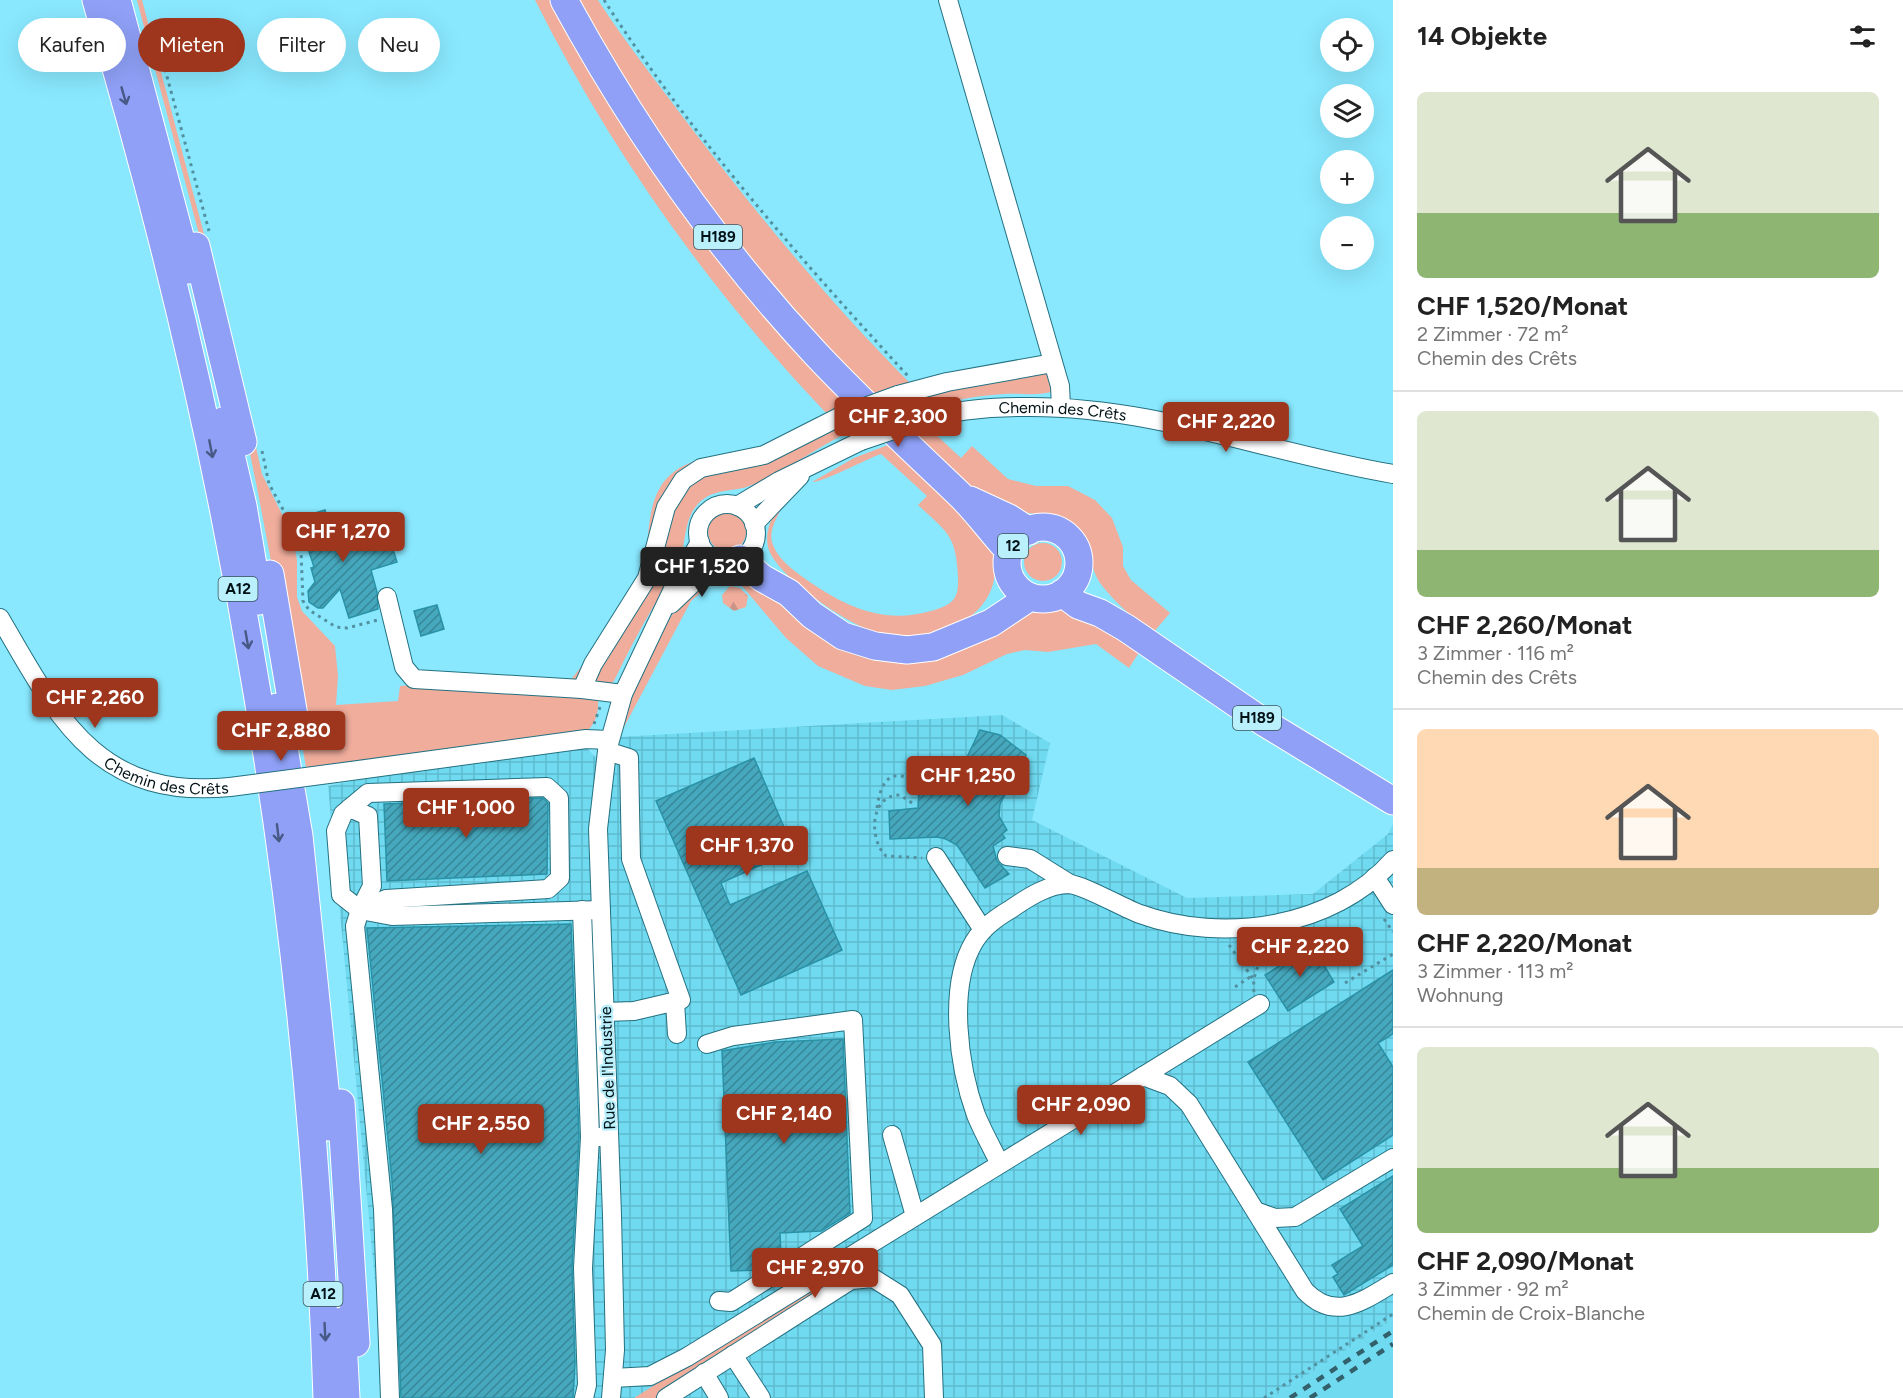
<!DOCTYPE html>
<html lang="de">
<head>
<meta charset="utf-8">
<style>
	body { margin:0; font-family:Figtree,sans-serif; background:#f6f6f6; color:#222; height:100vh; display:flex; flex-direction:column; font-size:22px; white-space:nowrap }
	* { box-sizing:border-box; margin:0 }
	p { font-size:20px; color:#767676 }
	.icon { flex:none; width:33px; height:33px; fill:none; stroke:currentColor; stroke-width:2; stroke-linecap:round; stroke-linejoin:round }
	.map { position:relative; flex:1; overflow:hidden }
	.side { display:flex; flex-direction:column; background:#fff; width:510px }
	.side>* { flex:none }
	.hud { position:absolute; left:18px; top:18px; width:570px; height:54px; display:flex; gap:12px }
	.buttons { position:absolute; left:1320px; top:18px; display:grid; gap:12px }
	.buttons a { display:grid; place-items:center; width:54px; height:54px; border-radius:50%; background:#fff; box-shadow:0 6px 24px #0002; font-size:30px }
	.price { position:absolute; translate:-50% -51px; padding:0 14px; border-radius:6px; background:#9e351d; color:#fff; font-size:20px; line-height:39px; filter:drop-shadow(0 2px 3px #0008) }
	.price::after { content:''; position:absolute; left:50%; top:36px; width:18px; height:14px; margin-left:-9px; background:inherit; clip-path:polygon(0 0,100% 0,50% 100%) }
	.price.on { background:#222; color:#fff }
	ul { padding:0; list-style:none }
	li { display:grid; align-content:center; gap:12px; height:318px; padding:0 24px }
	li+li { border-top:2px solid #e0e0e0 }
	li span { display:grid; place-items:center; height:186px; border-radius:9px; color:#555 }
	li>.icon { margin-inline-start:auto }
	span .icon { width:108px; height:108px; fill:#fffc; stroke-width:1 }
	li b { font-size:26px }
	h2 { display:flex; justify-content:space-between; align-items:center; height:72px; padding:0 24px; font-size:26px }
	.chip { padding:0 21px; border-radius:27px; background:#fff; box-shadow:0 6px 24px #0002; font-size:21px; line-height:54px }
	.chip.on { background:#9e351d; color:#fff }
	main { display:flex; flex:1; min-height:0 }
	.map>svg:first-child { display:block }
</style>
</head>
<body>
<main>
<div class="map">
<svg width="1393" height="1398" viewBox="0 0 1393 1398">
	<defs>
		<pattern id="industrial-grid" width="8" height="8" patternUnits="userSpaceOnUse" patternTransform="scale(1.5)"><rect width="8" height="8" fill="#70daf1"/><path d="M0 4h8M4 0v8" fill="none" stroke="#5fbace"/></pattern>
		<pattern id="forest-firs" width="22" height="20" patternUnits="userSpaceOnUse" patternTransform="scale(1.5)"><rect width="22" height="20" fill="#f0ad9c"/><path d="M5 1l3.5 6h-7zM16 11l3.5 6h-7z" fill="#cc9486"/></pattern>
		<pattern id="building-hatch" width="6" height="6" patternUnits="userSpaceOnUse" patternTransform="scale(1.5)"><rect width="6" height="6" fill="#46a8bd"/><path d="M-1 1l2-2M0 6l6-6M5 7l2-2" fill="none" stroke="#388799"/></pattern>
	</defs>
	<rect width="100%" height="100%" fill="#89e8fe"/>
	<path fill="#70daf1" d="M1393,1319v79h-121z"/>
	<path fill="url(#industrial-grid)" d="M1002,715l48,28 -18,77 155,78 126,-4 75,-60 5,-10v495l-121,79h-890l1,-32 -55,-580 121,-24 133,-16 6,3 7,8 23,-20z"/>
	<path fill="#f0ad9c" d="M137,0h5l93,351 27,123 30,60 5,26v37l5,14 33,35 3,30 -2,29 62,-4 2,-15 13,-1 185,12c1,15 -2,29 -15,37l-277,34c-26,-166 -56,-332 -97,-495 -23,-91 -49,-182 -72,-273z
		M535,0h17c82,148 181,286 302,405 -32,13 -60,38 -94,47 -29,9 -62,6 -84,30 -24,26 -19,65 -33,95 -15,34 -40,65 -61,96l-10,11 -6,2c26,-34 69,-81 78,-122 7,-32 1,-71 31,-93 24,-17 55,-15 82,-23 25,-7 48,-21 71,-33 -117,-123 -217,-263 -293,-415z
		M578,0h20c29,45 62,86 94,129 69,90 140,176 220,256l-39,13c-54,-61 -111,-121 -160,-187 -50,-68 -93,-138 -135,-211z
		M1047,373l6,14 -2,5c-15,4 -31,1 -47,2 -32,2 -62,9 -93,16l-12,-11z
		M848,419l9,9c-36,16 -68,42 -105,57 -19,8 -38,2 -54,19 -14,15 -12,38 -18,56 -5,16 -16,29 -25,44 -15,25 -28,50 -41,77l-5,4 -12,-3 -4,-6 49,-83 24,-79 27,-37z
		M931,430l30,28 11,-12 36,33 28,7h32l27,14 17,18 11,29v19l8,14 39,33 -17,20c-19,-15 -38,-30 -53,-50 -13,-20 -8,-46 -30,-60 -18,-11 -38,-7 -57,-13 -38,-12 -70,-47 -99,-73z
		M893,443l97,99c26,71 -54,107 -113,91 -28,-8 -102,-57 -109,-86 -3,-14 2,-26 9,-38l3,2c-5,10 -12,22 -7,34 5,14 20,25 31,33 40,28 78,47 127,33 22,-6 28,-12 27,-34 -2,-42 -10,-44 -40,-72l9,-9 -46,-42c-15,5 -59,29 -69,28l42,-24z
		M708 532a19 19 0 1 1 38 0a19 19 0 1 1-38 0Z
		M1024 562a19 19 0 1 1 38 0a19 19 0 1 1-38 0Z
		M723,573c36,1 46,22 71,44 26,22 59,42 93,45 33,3 65,-6 93,-21 31,-16 55,-40 93,-29 17,5 50,29 67,39l-11,17 -33,-24 -48,8 -23,-2 -18,4 -44,21 -38,11 -33,4 -27,-4 -47,-20 -32,-28 -44,-52 -13,-7 -16,3 -22,19 -68,128c2,-30 37,-98 55,-123 10,-13 29,-28 45,-33z
		M816,1283l11,6 -172,109h-21z"/>
	<path fill="url(#forest-firs)" d="M730,586l10,2 8,8 -2,11 -12,4 -11,-8 -1,-8z"/>
	<path fill="url(#building-hatch)" stroke="#2a92a6" stroke-width="1.5" d="M325,510l4,13 27,-9 11,36 24,-7 6,19 -26,8 6,22 1,17 -29,9 -9,-29 -17,19h-5l-9,-6 -1,-11 7,-9 -4,-14 3,-1 -12,-37 4,-1 -4,-12z
		M437,605l7,24 -23,7 -7,-25z
		M980,730l20,5 26,20 -26,49 -1,12 8,14 -5,4 3,4 -12,8 4,15 12,13 -24,14 -28,-43 -11,-6 -9,-2 -47,2 -1,-28 29,-3 1,-14 23,-3 8,-6 8,-9z
		M754,758l40,92 -73,33 9,22 77,-34 35,79 -101,45 -85,-194z
		M543,798l5,5 -1,71 -160,7 -3,-77z
		M571,924l8,213 -7,130 3,96 -2,35h-172l-9,-218 -25,-252z
		M1312,945l22,37 -46,29 -23,-36z
		M1393,970v64l-15,9 15,24v68l-70,45 -75,-118z
		M843,1039l7,174 -29,18 -41,2 1,24 -20,13 -30,1 -9,-220 53,-9z
		M1393,1176v89l-49,30 -11,-18 5,-3 -6,-9 31,-19 -23,-37z"/>
	<g fill="none" stroke-linecap="round" stroke-linejoin="round">
		<g stroke="#247181" stroke-width="20">
			<g id="minor">
				<path d="M948,0l112,386 1,21"/>
				<path d="M898,395l49,-13 106,-19"/>
				<path id="s1" d="M923,420c34,-11 69,-13 104,-13 128,-1 241,46 366,67"/>
				<circle cx="727" cy="533" r="29"/>
				<path d="M737,506l42,-25 82,-40"/>
				<path d="M754,524l46,-48"/>
				<path d="M387,597l17,70 10,12 168,10 41,5"/>
				<path d="M671,604l46,-44"/>
				<path id="s2" d="M0,618c58,100 97,182 230,169"/>
				<path d="M582,689l11,-25 54,-86 19,-71 17,-27 18,-12 63,-13 79,-40"/>
				<path d="M336,773l250,-34 23,1"/>
				<path d="M547,787l12,11 1,80 -12,11 -162,10 -26,11 -19,-15 -5,-64 7,-17 25,-21z"/>
				<path d="M350,808l18,8 4,70 -12,24"/>
				<path d="M1007,856l23,3 40,25"/>
				<path d="M936,857l47,73"/>
				<path d="M1375,877l18,28"/>
				<path d="M582,910l8,227"/>
				<path d="M675,1002l2,32"/>
				<path d="M605,1012l29,-1 47,-11 -50,-141 -2,-101 -22,-7"/>
				<path d="M707,1044l26,-8 120,-16 10,198 -132,84 -12,-1"/>
				<path d="M1143,1076l27,10 19,18 116,187c30,31 58,10 88,-8"/>
				<path d="M892,1135l23,81"/>
				<path d="M1000,1164c-8,-16 -17,-32 -24,-49 -17,-47 -29,-128 -2,-173 9,-15 22,-24 37,-33 16,-11 37,-25 58,-25 15,1 54,24 71,30 82,30 194,14 253,-54"/>
				<path d="M1258,1212l17,6 20,-1 98,-59"/>
				<path d="M733,1355l28,43"/>
				<path d="M704,1373l15,25"/>
				<path d="M613,1378l37,-2 37,-19 573,-353"/>
				<path d="M390,1398l-7,-189 -28,-283 5,-16 32,6 209,-6"/>
				<path d="M584,1398l3,-13 -4,-117 7,-131h19"/>
				<path d="M611,1398l4,-48 -3,-135 -14,-386 9,-78 16,-57 50,-105 27,-47"/>
				<path d="M666,1398l185,-118 22,-2 27,17 32,50 2,53"/>
			</g>
		</g>
		<g stroke="#fff" stroke-width="29">
			<path id="highway" d="M96,0c136,453 216,925 231,1398
				M117,0l72,270
				M564,0c69,127 154,249 252,354 46,49 95,94 143,140 18,17 33,39 51,58
				M196,246l47,196
				M223,421l20,85 16,95
				M970,500l39,18 20,13
				M1007 563a36 36 0 1 1 72 0a36 36 0 1 1-72 0Z
				M740,559l22,19 27,15 23,22 31,21 32,10 32,4 26,-3 58,-24 39,-26
				M270,574l26,154
				M1062,593l16,12 22,8 26,15 139,95 128,78
				M277,707l22,129 30,291
				M341,1103l15,240
				M342,1321l4,77"/>
		</g>
		<path stroke="#5191a0" stroke-width="3" stroke-dasharray="3 4.5" stroke-linecap="butt" d="M604,0c87,135 195,258 304,376
			M163,62l46,169
			M262,451l7,33 28,51 4,16 2,50 6,9 27,17 11,1 31,-8
			M594,724l6,-17
			M912,803l-12,-8c-31,0 -31,45 -14,61l36,2
			M877,808c5,-37 21,-41 49,-18
			M1384,919l9,13
			M1229,945l25,35
			M1345,983l48,-29
			M1235,987l15,-10
			M1254,992c-3,-22 11,-41 27,-53
			M1264,1398l129,-84"/>
		<use href="#minor" stroke="#fff" stroke-width="18"/>
		<use href="#highway" stroke="#8fa0f6" stroke-width="27"/>
		<path stroke="#32606b" stroke-width="4.5" stroke-dasharray="8 8" stroke-linecap="butt" d="M1290,1398l103,-67
			M1310,1398l83,-54"/>
		<g stroke="#247181" stroke-width="20" stroke-linecap="butt">
			<path id="minor-bridge" d="M843,415l55,-20
				M861,441l62,-21
				M230,787l106,-14"/>
		</g>
		<use href="#minor-bridge" stroke="#fff" stroke-width="18"/>
	</g>
	<defs><path id="oneway-shaft" d="M-6 0H5M1.5-3L5.5 0L1.5 3" fill="none" stroke-width="1.6" stroke-linecap="round" stroke-linejoin="round" transform="scale(1.5)"/></defs>
	<g stroke="#485986">
		<use href="#oneway-shaft" transform="translate(124 96) rotate(74)"/>
		<use href="#oneway-shaft" transform="translate(211 449) rotate(79)"/>
		<use href="#oneway-shaft" transform="translate(247 640) rotate(80)"/>
		<use href="#oneway-shaft" transform="translate(278 833) rotate(83)"/>
		<use href="#oneway-shaft" transform="translate(325 1332) rotate(87)"/>
	</g>
	<g text-anchor="middle" stroke-width="4.5" stroke-linejoin="round" paint-order="stroke">
		<g fill="#baeffc" stroke="#38545b" stroke-width="1.5">
			<rect x="694" y="225" width="48" height="24" rx="4.5"/>
			<rect x="998" y="534" width="30" height="24" rx="4.5"/>
			<rect x="218.5" y="577" width="39" height="24" rx="4.5"/>
			<rect x="1233" y="706" width="48" height="24" rx="4.5"/>
			<rect x="303.5" y="1282" width="39" height="24" rx="4.5"/>
		</g>
		<g font-size="15" font-weight="bold" fill="#001216">
			<text x="718" y="242">H189</text>
			<text x="1013" y="551">12</text>
			<text x="238" y="594">A12</text>
			<text x="1257" y="723">H189</text>
			<text x="323" y="1299">A12</text>
		</g>
		<g font-size="16" fill="#001216" stroke="#baeffc">
			<text dy="6" stroke="none"><textPath href="#s1" startOffset="141">Chemin des Crêts</textPath></text>
			<text dy="6" stroke="none"><textPath href="#s2" startOffset="243">Chemin des Crêts</textPath></text>
			<text transform="translate(607 1068) rotate(-92)" y="6">Rue de l'Industrie</text>
		</g>
	</g>
</svg>
<div class="buttons">
<a><svg class="icon" aria-label="locate" viewBox="0 0 24 24"><circle cx="12" cy="12" r="6"/><path d="M12 2v4M12 18v4M2 12h4M18 12h4"/></svg></a>
<a><svg class="icon" aria-label="layers" viewBox="0 0 24 24"><path d="M12 4l9 5-9 5-9-5zM3 14l9 5 9-5"/></svg></a>
<a>+</a>
<a>−</a>
</div>
<b class="price" style="left:898px;top:448px">CHF 2,300</b>
<b class="price" style="left:1226px;top:453px">CHF 2,220</b>
<b class="price" style="left:343px;top:563px">CHF 1,270</b>
<b class="price on" style="left:702px;top:598px">CHF 1,520</b>
<b class="price" style="left:95px;top:729px">CHF 2,260</b>
<b class="price" style="left:281px;top:762px">CHF 2,880</b>
<b class="price" style="left:968px;top:807px">CHF 1,250</b>
<b class="price" style="left:466px;top:839px">CHF 1,000</b>
<b class="price" style="left:747px;top:877px">CHF 1,370</b>
<b class="price" style="left:1300px;top:978px">CHF 2,220</b>
<b class="price" style="left:1081px;top:1136px">CHF 2,090</b>
<b class="price" style="left:784px;top:1145px">CHF 2,140</b>
<b class="price" style="left:481px;top:1155px">CHF 2,550</b>
<b class="price" style="left:815px;top:1299px">CHF 2,970</b>
<div class="hud">
<a class="chip">Kaufen</a>
<a class="chip on">Mieten</a>
<a class="chip">Filter</a>
<a class="chip">Neu</a>
</div>
</div>
<section class="side">
<h2>14 Objekte<svg class="icon" aria-label="filters" viewBox="0 0 24 24"><path d="M4 7h16M4 17h16"/><circle cx="9" cy="7" r="2"/><circle cx="15" cy="17" r="2"/></svg></h2>
<ul>
<li><span style="background:linear-gradient(#dfe7d0 65%,#8fb573 0)"><svg class="icon" aria-label="home" viewBox="0 0 24 24"><path d="M3 11l9-7 9 7M6 9v11h12V9"/></svg></span><div><b>CHF 1,520/Monat</b><p>2 Zimmer · 72 m²</p><p>Chemin des Crêts</p></div></li>
<li><span style="background:linear-gradient(#dfe7d0 75%,#8fb573 0)"><svg class="icon" aria-label="home" viewBox="0 0 24 24"><path d="M3 11l9-7 9 7M6 9v11h12V9"/></svg></span><div><b>CHF 2,260/Monat</b><p>3 Zimmer · 116 m²</p><p>Chemin des Crêts</p></div></li>
<li><span style="background:linear-gradient(#ffd9b3 75%,#c2b280 0)"><svg class="icon" aria-label="home" viewBox="0 0 24 24"><path d="M3 11l9-7 9 7M6 9v11h12V9"/></svg></span><div><b>CHF 2,220/Monat</b><p>3 Zimmer · 113 m²</p><p>Wohnung</p></div></li>
<li><span style="background:linear-gradient(#dfe7d0 65%,#8fb573 0)"><svg class="icon" aria-label="home" viewBox="0 0 24 24"><path d="M3 11l9-7 9 7M6 9v11h12V9"/></svg></span><div><b>CHF 2,090/Monat</b><p>3 Zimmer · 92 m²</p><p>Chemin de Croix-Blanche</p></div></li>
</ul>
</section>
</main>
</body>
</html>
